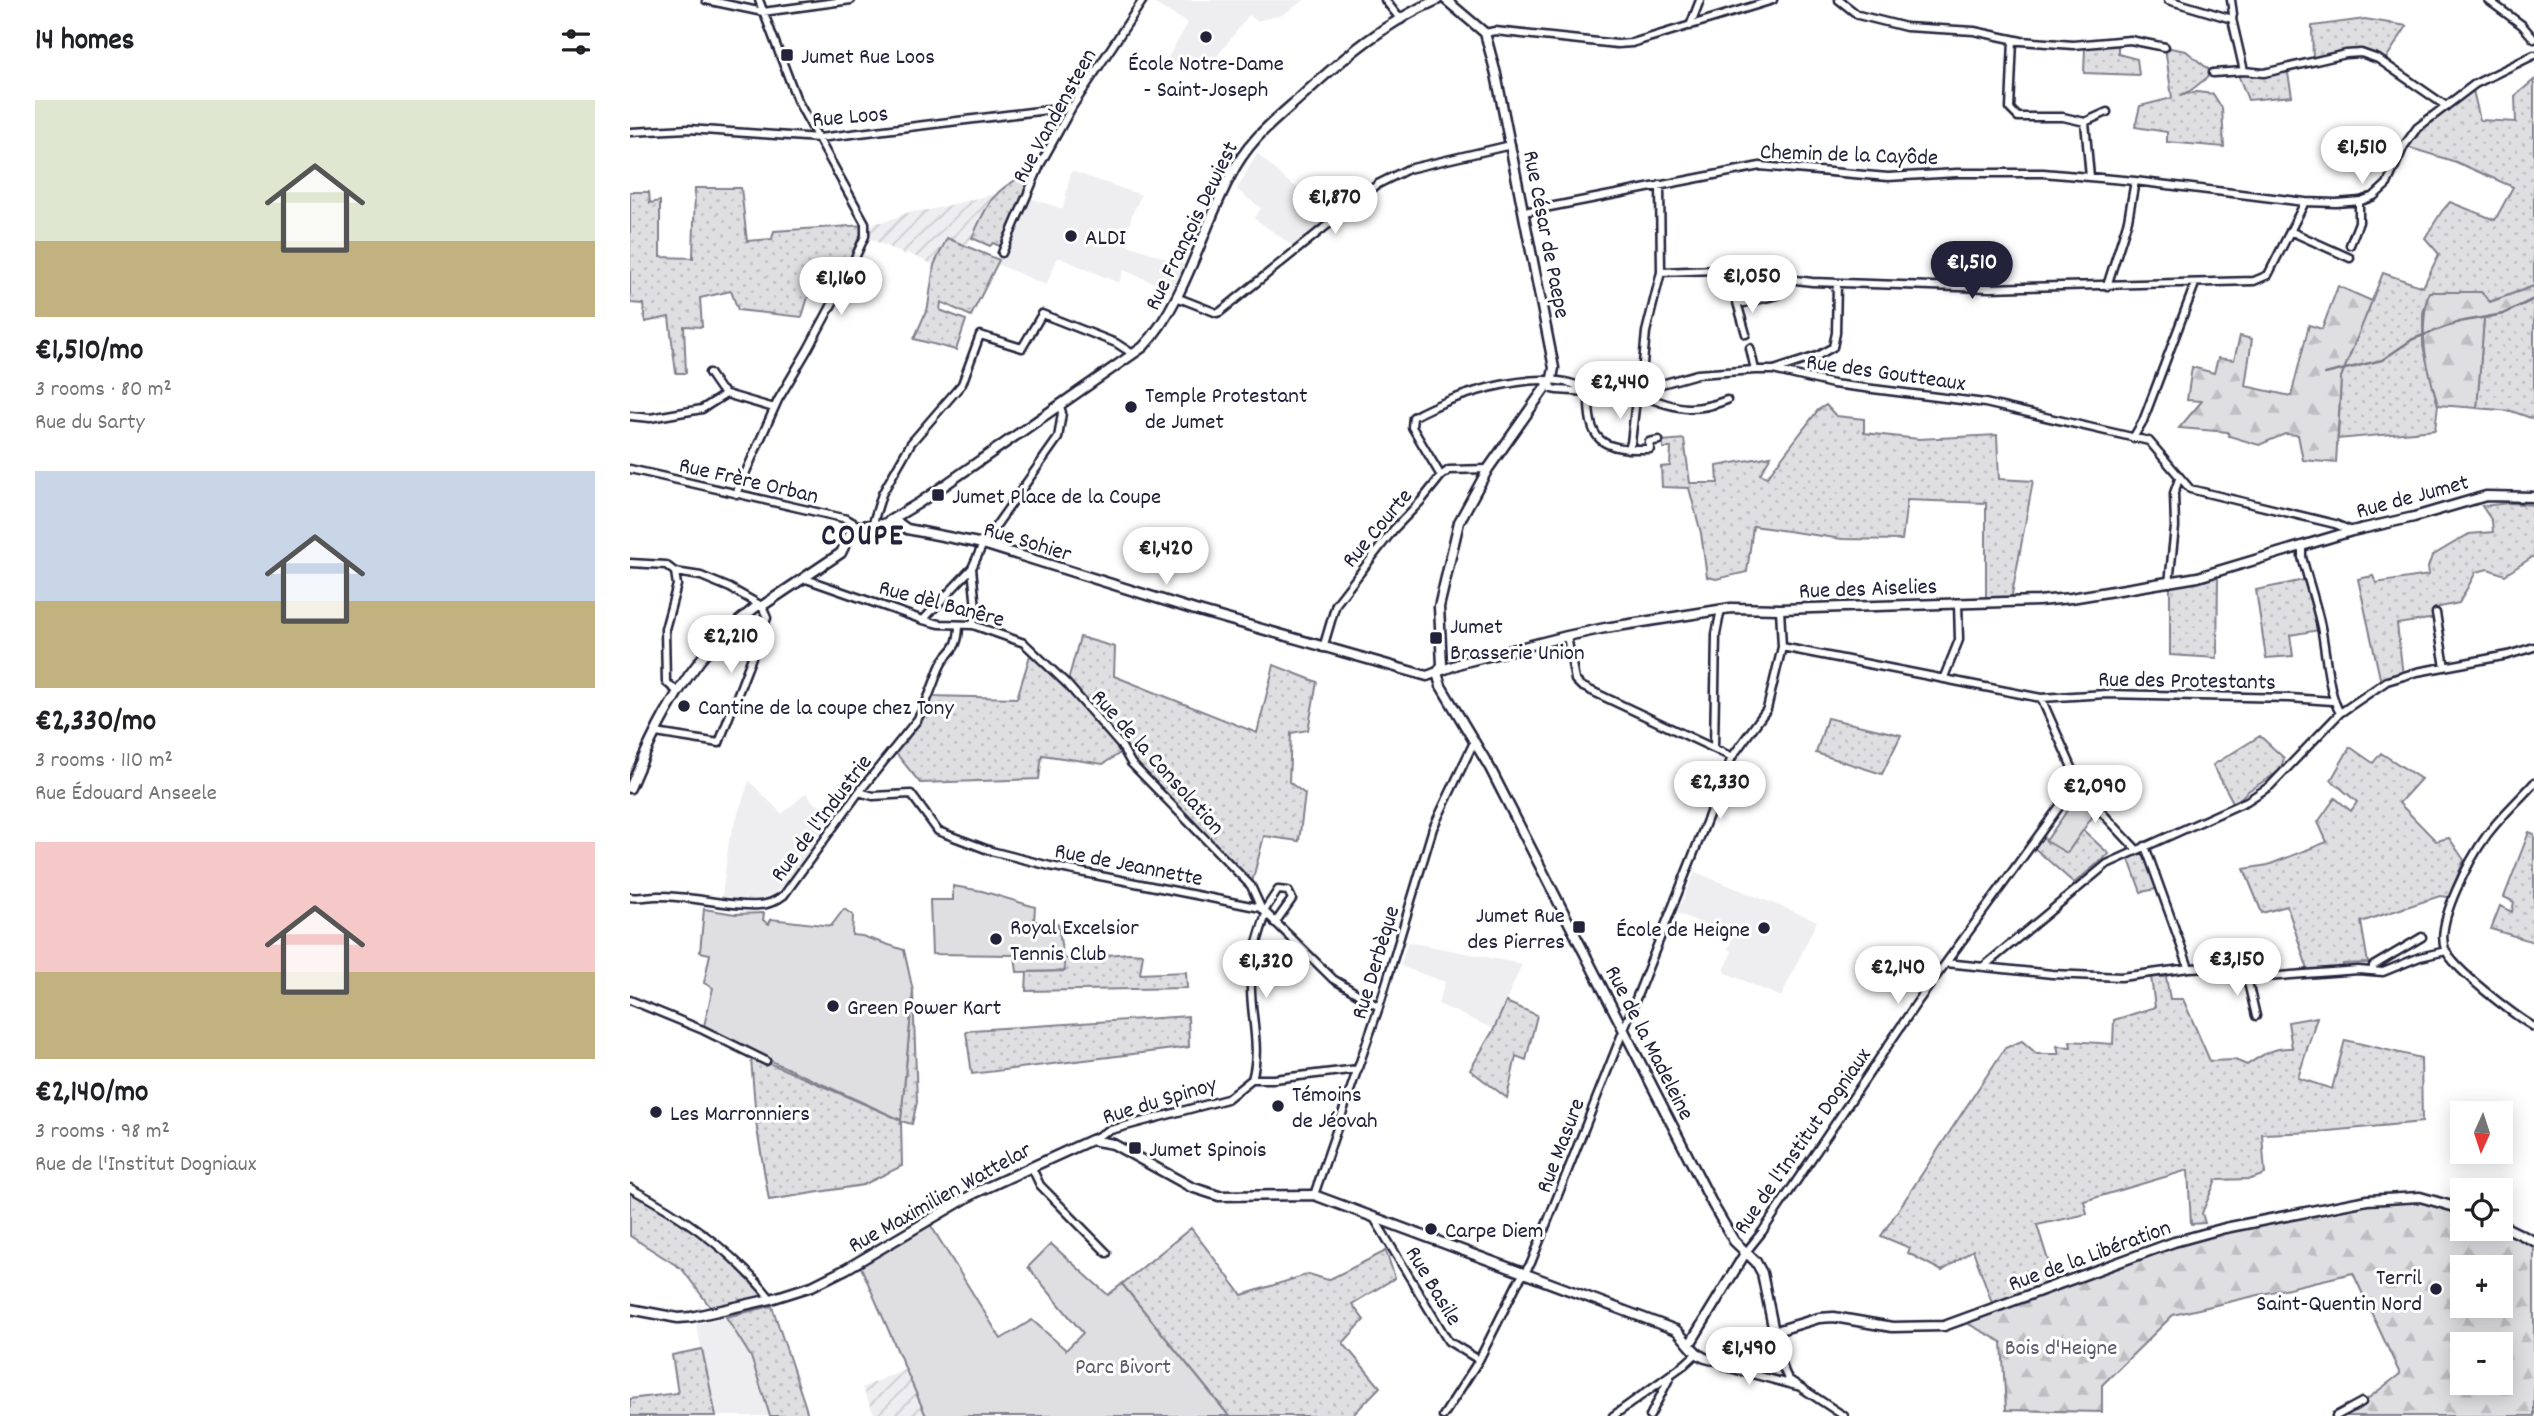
<!DOCTYPE html>
<html lang="en">
<head>
<meta charset="utf-8">
<style>
	body { margin:0; font-family:Dekko,sans-serif; background:#f2f2f2; color:#202124; height:100vh; display:flex; flex-direction:column; font-size:26px; white-space:nowrap }
	* { box-sizing:border-box; margin:0 }
	p { font-size:23px; color:#757577 }
	.icon { flex:none; width:38px; height:38px; fill:none; stroke:currentColor; stroke-width:2; stroke-linecap:round; stroke-linejoin:round }
	.map { position:relative; flex:1; overflow:hidden }
	.side { display:flex; flex-direction:column; background:#fff; width:630px }
	.side>* { flex:none }
	.needle { width:46px; rotate:183deg }
	.controls { position:absolute; left:1820px; top:1101px; display:grid; gap:14px }
	.controls a { display:grid; place-items:center; width:63px; height:63px; border-radius:0px; background:#fff; box-shadow:0 4px 18px #0003; font-size:35px }
	.price { position:absolute; translate:-50% -60px; padding:0 16px; border-radius:24px; background:#fff; color:#222; font-size:23px; line-height:46px; filter:drop-shadow(0 2px 4px #0008) }
	.price::after { content:''; position:absolute; left:50%; top:42px; width:21px; height:16px; margin-left:-10px; background:inherit; clip-path:polygon(0 0,100% 0,50% 100%) }
	.price.on { background:#22223b; color:#fff }
	ul { padding:0; list-style:none }
	li { display:grid; align-content:center; gap:14px; height:371px; padding:0 35px }
	li span { display:grid; place-items:center; height:217px; border-radius:0px; color:#555 }
	li>.icon { margin-inline-start:auto }
	span .icon { width:126px; height:126px; fill:#fffc; stroke-width:1 }
	li b { font-size:30px }
	h2 { display:flex; justify-content:space-between; align-items:center; height:84px; padding:0 35px; font-size:30px }
	main { display:flex; flex:1; min-height:0 }
	.map>svg:first-child { display:block }
</style>
</head>
<body>
<main>
<section class="side">
<h2>14 homes<svg class="icon" aria-label="filters" viewBox="0 0 24 24"><path d="M4 7h16M4 17h16"/><circle cx="9" cy="7" r="2"/><circle cx="15" cy="17" r="2"/></svg></h2>
<ul>
<li><span style="background:linear-gradient(#dfe7d0 65%,#c2b280 0)"><svg class="icon" aria-label="home" viewBox="0 0 24 24"><path d="M3 11l9-7 9 7M6 9v11h12V9"/></svg></span><div><b>€1,510/mo</b><p>3 rooms · 80 m²</p><p>Rue du Sarty</p></div></li>
<li><span style="background:linear-gradient(#c9d6e8 60%,#c2b280 0)"><svg class="icon" aria-label="home" viewBox="0 0 24 24"><path d="M3 11l9-7 9 7M6 9v11h12V9"/></svg></span><div><b>€2,330/mo</b><p>3 rooms · 110 m²</p><p>Rue Édouard Anseele</p></div></li>
<li><span style="background:linear-gradient(#f6c9c9 60%,#c2b280 0)"><svg class="icon" aria-label="home" viewBox="0 0 24 24"><path d="M3 11l9-7 9 7M6 9v11h12V9"/></svg></span><div><b>€2,140/mo</b><p>3 rooms · 98 m²</p><p>Rue de l'Institut Dogniaux</p></div></li>
</ul>
</section>
<div class="map">
<svg width="1904" height="1416" viewBox="0 0 1904 1416">
	<defs>
		<pattern id="industrial-furrows" width="10" height="10" patternUnits="userSpaceOnUse" patternTransform="scale(1.75)"><rect width="10" height="10" fill="#eeeef1"/><path d="M-1 1l2-2M0 10L10 0M9 11l2-2" fill="none" stroke="#ccccd0"/></pattern>
		<pattern id="grass-dots" width="8" height="8" patternUnits="userSpaceOnUse" patternTransform="scale(1.75)"><rect width="8" height="8" fill="#dfdfe2"/><path d="M2 2h.1M6 6h.1" fill="none" stroke="#bfbfc3" stroke-width="1.8" stroke-linecap="round"/></pattern>
		<pattern id="forest-firs" width="22" height="20" patternUnits="userSpaceOnUse" patternTransform="scale(1.75)"><rect width="22" height="20" fill="#dfdfe2"/><path d="M5 1l3.5 6h-7zM16 11l3.5 6h-7z" fill="#bfbfc3"/></pattern>
	</defs>
	<rect width="100%" height="100%" fill="#fff"/>
	<filter id="ink" filterUnits="userSpaceOnUse"><feTurbulence type="fractalNoise" baseFrequency=".0143" numOctaves="2"/><feDisplacementMap in="SourceGraphic" scale="14" xChannelSelector="R" yChannelSelector="G"/><feConvolveMatrix kernelMatrix="1 2 1 2 8 2 1 2 1" color-interpolation-filters="sRGB"/></filter>
	<g filter="url(#ink)">
		<path fill="#eeeef1" d="M518,0h157l-23,15 -25,6 -8,-6 -34,44 -51,5 24,-41z
			M627,153l29,27 37,25 7,10 -37,31 -39,-28 7,-10 -24,-18z
			M441,171l70,24 -9,20 -7,29 60,21 -15,25 -46,-20 -5,13 -61,-26 -12,28 -49,-21 30,-67 36,12z
			M119,781l33,33 24,-21 9,11 9,2 4,15 -41,62 -17,14 -7,3 -41,-3 7,-57z
			M1065,872l122,49 -36,76 -57,-25 8,-21 -4,-2 5,-13 -56,-23z
			M778,942l114,22 -28,65 -56,-25 7,-22 -45,-16z
			M96,1317l25,40 19,59h-54l-20,-92z"/>
		<path fill="url(#industrial-furrows)" d="M364,194l-27,52 -20,-8 -13,27 -27,-12 -2,2 -40,-19v-11l22,-4 22,-9 20,-2z
			M276,1368l20,48h-51l-13,-28z"/>
		<path fill="url(#grass-dots)" stroke="#80808e" stroke-width="2" d="M1735,19l42,7 -24,37 -31,-9 -39,8 -1,-36z
			M1488,44v10l19,5 2,16 -55,-2 1,-26z
			M1535,47l21,4 27,22 -23,18 -9,4 16,-3 16,2 9,14 2,39 -57,-5v-10l-32,-5 5,-21 32,-8z
			M1657,68l5,28 -44,4 -9,-23 5,-6 20,2z
			M1904,80v206l-45,16 -8,-10h-52l-6,21v33l15,59 -3,25 -97,9 3,-62 42,-104 40,14 16,-33 -14,-16 17,-27 8,-9 45,18 18,-33 -57,-25 -52,-16 13,-18 55,-42 8,34 36,2 -1,-26z
			M396,175l4,14 -26,59 -11,-5 -3,3 -18,-8c15,-33 20,-48 54,-63z
			M65,188h46l6,53 25,-2 2,-8 91,-6 -23,50 -24,-11 -16,53 -64,-7 -7,-19 -31,7 2,29 -18,-1 2,47h-10l-7,-56 -24,5 -2,-18 -13,-1v-111h19l1,11 10,-2v56l33,1z
			M317,238l52,22 -28,56 -30,-14 -1,8 26,10 -10,30 -42,-11 14,-32 6,-42z
			M1904,299v120l-23,-8 -34,-3 7,-90 19,-4z
			M1196,405l10,11 28,3v14l55,6 78,-4 2,44 34,2 -22,119 -25,2v-99l-79,-3 -5,40 -60,-1 -89,-13 -6,46 -31,7 -9,-2 -6,-44 -12,-45 -27,-1 -1,-20 9,-1 1,-18h-8v-7l21,-2 6,44h28l-1,-17 54,-10 -11,18 7,3 51,-67z
			M1879,503l25,2v51l-29,19 -17,-6 -12,3 -17,31 -24,5 1,10 -39,6 6,52 -23,2 -22,-99 15,-3 3,7 53,-8 -1,-8 4,-11 37,-22 24,-2 -1,-11 -10,-15z
			M1588,575l-1,83 -47,-3v-68z
			M1674,580l15,50 -29,5 3,21 -27,2 -10,-68z
			M450,637l35,10 -1,29 143,57 17,-68 43,17 -9,48 -17,3 -2,49 16,12 -6,47 -35,-5 -13,50 -129,-134 -19,12 -61,-9 -3,24 -119,4 -25,-31 -2,-3 36,-53 88,2 15,-49 35,35z
			M1197,718l74,17 -19,39 -66,-21z
			M1630,736l24,22 -4,13 -32,20 -14,13 -21,-39z
			M1720,747l23,16 8,-10 40,26 -22,24 37,38 13,-3 15,22 -15,37 -9,-1 -79,26 7,41 -25,1v7l-34,2 -22,-67 -25,7 -18,-44 24,-4 59,-23 -9,-20 17,-24 16,13 6,-9 -26,-22z
			M1453,830l26,24 -35,29 -41,-36 9,-10 25,16z
			M1899,832l5,2v108l-43,-13 9,-23 12,6 2,-10 -10,-5z
			M1514,853l12,36 -15,3 -13,-35z
			M499,953l14,1 -3,20 46,-2 1,16 -161,3 1,-19 37,-1 -1,-12z
			M1521,977h15l4,22h13l27,62 25,-1 12,5c15,-10 26,-18 45,-17l-4,-26 29,-5 -19,61 34,11 13,-49 76,18 1,64 -104,10 -56,2 3,40 -14,5 -35,1 -14,33 3,10 -14,1 -3,-54 -104,31 3,13 -50,11 19,61 -62,22 -21,-58 -31,21 -34,-18 2,-5 -29,-12 124,-188 17,-7 15,13h22l-2,-8 14,1 -1,-6 43,3 1,-24 41,-13z
			M283,991l4,111 -5,22 -11,-3 1,45 -39,19 -94,15 -12,-71 -6,-70 23,6 127,55z
			M876,1002l31,13 -11,45 -10,-4 -9,42 -37,-28 24,-41z
			M558,1016l1,31 -217,27 -6,-42 6,-2z
			M0,1190l64,38 48,40 29,31 -57,13 -32,-43 -52,-33z
			M561,1228l51,67 67,-21 19,6 58,-29 9,27 -43,26 12,16 -21,23 37,44 -28,29h-123l-107,-132z
			M142,1306l33,99 3,11h-38l-19,-59 -25,-40z
			M72,1349l14,67h-86v-17l48,-6 -6,-38z"/>
		<path fill="url(#forest-firs)" stroke="#80808e" stroke-width="2" fill-rule="evenodd" d="M1708,286l34,15 -31,76 -5,86 -33,-3 -5,-25 -13,-1 -26,11 -30,-9 -1,-4 -49,-4 23,-27 -15,-1 5,-33 22,6 4,-15 16,2 6,-24 12,3 -7,47 46,10 18,-71 13,4z
			M1904,286v13l-31,15 -19,4 -7,90 -39,-3c-12,-41 -20,-71 -9,-113h52l9,10z
			M1790,1197l42,12v19h39l33,13v175h-189l55,-42 -47,-101 -180,42 -71,70v27l-96,-2 -4,-68 -41,-22 213,-78 137,-31zM1832,1267h39v39h-39zM1832,1344h39v38h-39z"/>
		<path fill="#dfdfe2" stroke="#80808e" stroke-width="2" d="M1446,798l19,15 -28,40 -21,-12z
			M323,886l29,5 53,16 -1,14 24,3 7,47 -48,1 -2,-17 -83,-1 -2,-54h23z
			M74,909l31,5 29,-1 -1,7 6,4 2,-5 60,7 13,-17 9,6 -1,20 10,1 42,14 9,41 -12,129 -198,-90 10,-42 -9,-5 6,-29 -10,-2z
			M298,1221l73,118 31,-19 34,30 17,-17 -55,-66 23,-23 57,51 14,-11 107,132h-303l-66,-151z"/>
		<g fill="none" stroke-linecap="round" stroke-linejoin="round">
			<path stroke="#7a7a88" stroke-width="2.5" d="M1695,374l57,-14 31,-21 46,-17 44,-8 31,-15"/>
			<g stroke="#22223b" stroke-width="11">
				<path id="minor" d="M76,0l57,12 88,-12
					M755,0l16,20
					M1209,0l19,15 48,12 68,4 47,10 52,4 57,-5 35,7
					M1538,0l64,19
					M1601,0l2,14 -1,5 12,52
					M1858,0l34,25 12,14
					M1060,26l10,-26
					M855,33l10,-2 122,13 15,-1 141,-43
					M1383,40l-3,69 8,8h45l22,5 5,55
					M1583,73l31,-2 20,2 82,-19 15,-1 17,6 68,47
					M1455,122l22,-10
					M0,132l58,-3 131,9 253,-31
					M1030,185l1,87 -15,60 -6,63c36,13 51,19 87,5
					M894,212l236,-46 128,11 69,-4h86l92,8 170,21 31,1 25,-2 13,-5 13,-12 17,-38 13,-18 58,-44 59,-29
					M1660,231l60,27
					M1720,245l9,-23v-21
					M372,253l39,-90 31,-56 71,-107
					M1031,272l55,-2 96,12 178,6 264,-7 14,-6 37,-73
					M1102,272l1,19 3,8 8,4 34,-8 -1,-17
					M1477,286l21,-66 7,-39
					M546,297l41,16 3,-1 158,-128 30,-15 103,-24
					M1106,299l10,35
					M1120,348l5,22
					M1144,370l43,-14 16,-9 3,-14 1,-50
					M79,373l11,16 6,5 48,14
					M919,382l3,7 5,1 32,2 47,7
					M959,392c-1,50 11,58 61,57l-1,-7 10,-2
					M1006,399l15,-12 46,-13 58,-4h18l60,14 152,19 164,38 41,48 145,35 17,7
					M0,416l20,2 52,-9 24,-15
					M1503,438l10,-17 52,-137
					M998,449l3,-6 5,-44
					M0,469l217,50 12,7
					M811,476l-29,-49 1,-10c41,-23 135,-54 176,-25
					M106,494l42,-94 30,-51 37,-69 20,-44v-13l-68,-123 -38,-100
					M242,526l10,-32 29,-51 51,-59 18,-49 42,13 20,-34 74,29 17,11
					M1672,547v10c6,23 14,46 19,70 5,24 7,67 19,86
					M0,563l36,2 9,7 26,4 29,12 32,18 5,12 -48,125 -63,-10
					M342,568l4,40 -3,17
					M45,572l2,13 -12,44 1,53 12,10
					M173,580l3,-1 117,41 16,4 34,1 51,18 43,41 55,63 9,16 120,123 10,22
					M1539,583l6,-56 -1,-34 5,-14
					M1806,613l9,54
					M293,620l49,-52 11,-24 75,-106 4,-25 -2,-7
					M937,636l8,44 6,6 151,71
					M1152,647l259,51 65,-4 184,4 42,3
					M693,648l13,-44 58,-75 27,-28 20,-25 8,-6 39,-1
					M1314,677l15,-37 -1,-37
					M1411,698l37,83 12,19 47,50
					M1084,748l2,-114 5,-25
					M1904,783c-15,17 -33,33 -47,52 -16,22 -52,87 -42,114 8,20 69,66 89,78
					M229,792l14,4 38,-2 27,37 53,20 59,15 211,42 72,71 46,28
					M1515,846l44,122
					M0,897c8,2 18,-1 26,-1 35,-1 69,11 103,9 10,0 17,-4 25,-10l75,-103 58,-72c10,-16 15,-33 22,-51 8,-21 19,-14 20,-43
					M634,911l14,-21 10,1 4,8 -17,24
					M1316,963l106,11 69,3 68,-9 23,-1 54,10 92,-7 25,2 37,-15 26,-6
					M1353,967l124,-103 140,-63 23,-15 70,-73 47,-32 30,-9 91,-17 26,-8
					M1743,971v-5l49,-29
					M1616,974l10,42
					M0,1000l73,30 63,31
					M622,1079c10,-33 -3,-67 -1,-101 1,-22 8,-43 15,-64
					M461,1140l16,-9 120,-32 25,-20h22l84,-10
					M401,1166l9,19 67,68
					M0,1188c53,28 104,64 141,111
					M684,1195l65,-188 54,-179 41,-86
					M744,1218l74,123 31,19
					M1116,1252l16,-20 154,-228 162,-223
					M1141,1341l17,38 56,37
					M1092,1360l4,7 71,19
					M813,1416l36,-56 38,-76 14,-21 201,-506 35,-48 15,-62 -2,-38
					M983,1416l72,-52 12,-11
					M1020,1416l20,-39
					M1706,1416l26,-14"/>
			</g>
			<g stroke="#22223b" stroke-width="13">
				<path id="tertiary" d="M263,519l14,10 76,15 212,66 232,66 34,-13 106,-27 38,-8 126,-20 49,1 258,-8 33,-3 127,-21 154,-46 62,-14 72,-21 48,1
					M807,673l5,-8 -3,-58 20,-85 29,-53 64,-91 2,-10 -58,-294 -11,-41 -39,-33
					M0,788c21,-50 46,-102 83,-143 13,-15 29,-26 44,-39h5l79,-53 11,-23 7,-4 25,-2 35,-21 224,-156c41,-43 59,-117 87,-170 18,-37 44,-56 73,-82 40,-37 84,-74 134,-95
					M1871,1225l33,16
					M0,1309l48,9 13,-1 80,-18 41,-13 34,-17 129,-76 116,-53 22,4 78,43 28,9 95,-1 362,135c9,8 18,24 29,28 20,7 49,-7 66,-17l2,-14 -11,-54 -6,-11 -22,-21 -21,-36 -223,-437 -49,-82 -4,-13
					M1143,1332l46,-14 15,-1 58,10 52,-1 230,-84 51,-14 142,-28 53,-3 42,12
					M1060,1344l56,-92"/>
			</g>
			<use href="#minor" stroke="#fff" stroke-width="6"/>
			<use href="#tertiary" stroke="#fff" stroke-width="8"/>
		</g>
	</g>
	<g fill="#22223b" stroke="#fff" stroke-width="2.5">
		<circle cx="576" cy="37" r="7"/>
		<rect x="150" y="48" width="14" height="14" rx="3.5"/>
		<circle cx="441" cy="236" r="7"/>
		<circle cx="501" cy="407" r="7"/>
		<rect x="301" y="488" width="14" height="14" rx="3.5"/>
		<rect x="799" y="631" width="14" height="14" rx="3.5"/>
		<circle cx="54" cy="706" r="7"/>
		<rect x="942" y="920" width="14" height="14" rx="3.5"/>
		<circle cx="1134" cy="928" r="7"/>
		<circle cx="366" cy="939" r="7"/>
		<circle cx="203" cy="1006" r="7"/>
		<circle cx="648" cy="1106" r="7"/>
		<circle cx="26" cy="1112" r="7"/>
		<rect x="498" y="1141" width="14" height="14" rx="3.5"/>
		<circle cx="801" cy="1229" r="7"/>
		<circle cx="1806" cy="1289" r="7"/>
	</g>
	<g text-anchor="middle" stroke-width="6" stroke-linejoin="round" paint-order="stroke">
		<g font-size="23" fill="#22223b" stroke="#fff" text-anchor="start">
			<text x="171" y="63">Jumet Rue Loos</text>
			<text x="576" y="70" text-anchor="middle">École Notre-Dame<tspan x="576" dy="26">- Saint-Joseph</tspan></text>
			<text x="455" y="244">ALDI</text>
			<text x="515" y="402">Temple Protestant<tspan x="515" dy="26">de Jumet</tspan></text>
			<text x="322" y="503">Jumet Place de la Coupe</text>
			<text x="820" y="633">Jumet<tspan x="820" dy="26">Brasserie Union</tspan></text>
			<text x="68" y="714">Cantine de la coupe chez Tony</text>
			<text x="935" y="922" text-anchor="end">Jumet Rue<tspan x="935" dy="26">des Pierres</tspan></text>
			<text x="380" y="934">Royal Excelsior<tspan x="380" dy="26">Tennis Club</tspan></text>
			<text x="1120" y="936" text-anchor="end">École de Heigne</text>
			<text x="217" y="1014">Green Power Kart</text>
			<text x="662" y="1101">Témoins<tspan x="662" dy="26">de Jéovah</tspan></text>
			<text x="40" y="1120">Les Marronniers</text>
			<text x="519" y="1156">Jumet Spinois</text>
			<text x="815" y="1237">Carpe Diem</text>
			<text x="1792" y="1284" text-anchor="end">Terril<tspan x="1792" dy="26">Saint-Quentin Nord</tspan></text>
		</g>
		<g font-size="23" fill="#22223b" stroke="#fff">
			<text transform="translate(220 115) rotate(-5)" y="8">Rue Loos</text>
			<text transform="translate(423 115) rotate(-61)" y="8">Rue Vandensteen</text>
			<text transform="translate(1219 153) rotate(2)" y="8">Chemin de la Cayôde</text>
			<text transform="translate(560 225) rotate(-64)" y="8">Rue François Dewiest</text>
			<text transform="translate(918 234) rotate(79)" y="8">Rue César de Paepe</text>
			<text transform="translate(1256 371) rotate(8)" y="8">Rue des Goutteaux</text>
			<text transform="translate(119 479) rotate(13)" y="8">Rue Frère Orban</text>
			<text transform="translate(1782 495) rotate(-15)" y="8">Rue de Jumet</text>
			<text transform="translate(746 527) rotate(-50)" y="8">Rue Courte</text>
			<text transform="translate(398 540) rotate(17)" y="8">Rue Sohier</text>
			<text transform="translate(1238 587) rotate(-2)" y="8">Rue des Aiselies</text>
			<text transform="translate(312 602) rotate(15)" y="8">Rue dèl Banêre</text>
			<text transform="translate(1557 679) rotate(1)" y="8">Rue des Protestants</text>
			<text transform="translate(529 761) rotate(48)" y="8">Rue de la Consolation</text>
			<text transform="translate(190 817) rotate(-53)" y="8">Rue de l'Industrie</text>
			<text transform="translate(499 863) rotate(11)" y="8">Rue de Jeannette</text>
			<text transform="translate(744 962) rotate(-73)" y="8">Rue Derbèque</text>
			<text transform="translate(1021 1042) rotate(63)" y="8">Rue de la Madeleine</text>
			<text transform="translate(529 1099) rotate(-17)" y="8">Rue du Spinoy</text>
			<text transform="translate(1171 1140) rotate(-55)" y="8">Rue de l'Institut Dogniaux</text>
			<text transform="translate(929 1145) rotate(-69)" y="8">Rue Masure</text>
			<text transform="translate(309 1196) rotate(-29)" y="8">Rue Maximilien Wattelar</text>
			<text transform="translate(1459 1254) rotate(-20)" y="8">Rue de la Libération</text>
			<text transform="translate(805 1285) rotate(59)" y="8">Rue Basile</text>
		</g>
		<g font-size="23" fill="#5b5b6d" stroke="#fff">
			<text x="1431" y="1354">Bois d'Heigne</text>
			<text x="493" y="1373">Parc Bivort</text>
		</g>
		<g font-size="30" font-weight="bold" letter-spacing="2" fill="#22223b" stroke="#fff">
			<text x="233" y="544">COUPE</text>
		</g>
	</g>
</svg>
<div class="controls">
<a><svg class="needle" viewBox="-14 -14 28 28"><path d="M0-13l5 13h-10z" fill="#e53935"/><path d="M0 13l5-13h-10z" fill="#757577"/></svg></a>
<a><svg class="icon" aria-label="locate" viewBox="0 0 24 24"><circle cx="12" cy="12" r="6"/><path d="M12 2v4M12 18v4M2 12h4M18 12h4"/></svg></a>
<a>+</a>
<a>−</a>
</div>
<b class="price" style="left:1732px;top:186px">€1,510</b>
<b class="price" style="left:705px;top:236px">€1,870</b>
<b class="price on" style="left:1342px;top:301px">€1,510</b>
<b class="price" style="left:1122px;top:315px">€1,050</b>
<b class="price" style="left:211px;top:317px">€1,160</b>
<b class="price" style="left:990px;top:421px">€2,440</b>
<b class="price" style="left:536px;top:587px">€1,420</b>
<b class="price" style="left:101px;top:675px">€2,210</b>
<b class="price" style="left:1090px;top:821px">€2,330</b>
<b class="price" style="left:1465px;top:825px">€2,090</b>
<b class="price" style="left:1607px;top:998px">€3,150</b>
<b class="price" style="left:636px;top:1000px">€1,320</b>
<b class="price" style="left:1268px;top:1006px">€2,140</b>
<b class="price" style="left:1119px;top:1387px">€1,490</b>
</div>
</main>
</body>
</html>
